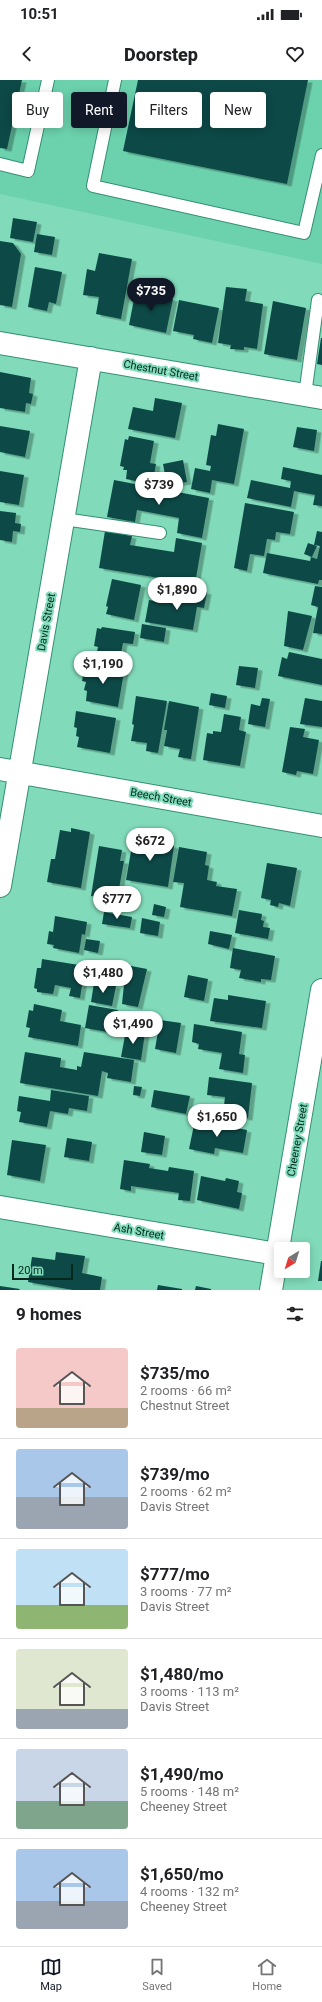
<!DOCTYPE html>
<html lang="en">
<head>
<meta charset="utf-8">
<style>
	body { margin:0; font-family:Roboto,sans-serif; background:#f2f2f2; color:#202124; height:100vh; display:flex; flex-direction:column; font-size:15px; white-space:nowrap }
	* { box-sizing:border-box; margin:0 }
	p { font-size:13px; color:#757577 }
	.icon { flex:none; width:22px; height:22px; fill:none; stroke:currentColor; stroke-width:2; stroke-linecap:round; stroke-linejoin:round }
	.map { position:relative; height:1210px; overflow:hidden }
	.panel { display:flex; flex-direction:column; background:#fff; flex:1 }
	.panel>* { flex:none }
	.banner { position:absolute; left:12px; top:12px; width:298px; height:36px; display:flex; gap:8px }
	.needle { width:26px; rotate:218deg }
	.controls { position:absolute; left:274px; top:1162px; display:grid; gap:8px }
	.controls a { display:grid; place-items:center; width:36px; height:36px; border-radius:4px; background:#fff; box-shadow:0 2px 10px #0003; font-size:20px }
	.scale { position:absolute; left:12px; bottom:10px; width:61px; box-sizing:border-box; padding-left:4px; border:2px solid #00281d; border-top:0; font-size:11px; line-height:14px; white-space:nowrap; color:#00281d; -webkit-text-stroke:3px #81dbba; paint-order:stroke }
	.price { position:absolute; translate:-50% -34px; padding:0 9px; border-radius:14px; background:#fff; color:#222; font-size:13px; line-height:26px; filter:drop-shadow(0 1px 2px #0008) }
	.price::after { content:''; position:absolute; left:50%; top:24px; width:12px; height:9px; margin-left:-6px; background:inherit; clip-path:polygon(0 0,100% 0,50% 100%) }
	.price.selected { background:#111827; color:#fff }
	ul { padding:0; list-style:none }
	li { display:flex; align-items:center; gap:12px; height:100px; padding:0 16px }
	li+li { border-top:1px solid #e0e0e0 }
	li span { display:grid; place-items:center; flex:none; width:112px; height:80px; border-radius:4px; color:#555 }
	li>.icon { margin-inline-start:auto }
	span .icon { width:48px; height:48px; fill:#fffc; stroke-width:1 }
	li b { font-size:17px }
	h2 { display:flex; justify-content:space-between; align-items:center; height:48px; padding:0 16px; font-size:17px }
	.pill { padding:0 14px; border-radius:4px; background:#fff; box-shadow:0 2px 10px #0003; font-size:14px; line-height:36px }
	.pill.selected { background:#111827; color:#fff }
	.status { display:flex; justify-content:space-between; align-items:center; height:28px; padding:0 20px; background:#fff; direction:ltr }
	.status svg { height:11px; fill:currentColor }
	header { display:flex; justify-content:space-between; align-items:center; height:52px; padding:0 16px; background:#fff; font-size:18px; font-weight:800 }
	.dock { display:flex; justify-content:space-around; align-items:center; height:56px; border-top:1px solid #e0e0e0; background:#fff; font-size:11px; color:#757577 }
	.dock a { display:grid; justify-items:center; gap:2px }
	.dock .selected { color:#111827 }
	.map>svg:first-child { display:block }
</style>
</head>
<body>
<div class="status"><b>10:51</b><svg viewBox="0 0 49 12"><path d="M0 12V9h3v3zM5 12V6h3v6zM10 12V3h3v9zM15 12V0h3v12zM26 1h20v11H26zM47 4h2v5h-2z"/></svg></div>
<header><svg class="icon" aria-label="back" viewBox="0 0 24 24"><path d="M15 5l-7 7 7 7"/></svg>Doorstep<svg class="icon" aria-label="heart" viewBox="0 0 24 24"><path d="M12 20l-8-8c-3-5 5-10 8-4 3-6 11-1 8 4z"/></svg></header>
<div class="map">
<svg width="322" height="1210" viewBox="0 0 322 1210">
	<defs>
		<filter id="shadow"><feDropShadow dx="4.5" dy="2.5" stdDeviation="0" flood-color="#0004"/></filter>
	</defs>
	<rect width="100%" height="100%" fill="#81dbba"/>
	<path fill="#6cd2ae" d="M0,0h322v184l-322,-70z"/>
	<path fill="#0c4a46" filter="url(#shadow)" d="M0,0h22l-15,69 -7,-1z
		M138,0h170l-21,104 -164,-33z
		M13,138l24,4 -4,20 -23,-4z
		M37,154l18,3 -3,18 -18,-3z
		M0,161l13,2 8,11 -9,53 -12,-2z
		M99,173l33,6 -11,60 -25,-5 3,-17 -16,-2 4,-26 8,2z
		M35,187l27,5 -6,32 -7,-2 -2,9 -19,-4z
		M226,207l21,2 -2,12 18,3 -6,45 -13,-2v3l-14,-1 1,-4 -13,-2z
		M144,213l29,6 -7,34 -37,-8 6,-31 9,2z
		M179,220l40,8 -7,35 -19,-4 1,-4 -21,-4z
		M273,221l33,7 -9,52 -33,-6z
		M321,258h1v27l-5,-1z
		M0,292l31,6 -2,15 4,1 -2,10 -5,-1 -1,9 -25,-4z
		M155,318l27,5 -7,35 -47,-9 5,-22 20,4z
		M218,344l26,5 -10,55 -22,-4 -2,13 -19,-4 4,-21 15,3 1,-5 -5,-1 5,-30 5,1z
		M0,346l30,5 -5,26 -25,-5z
		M297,347l20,3 -3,21 -21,-4z
		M129,356l25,5 -4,22 6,1 -2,11 -3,-1 -1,10 -24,-5 1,-9h-4l1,-3 -4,-1 5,-27 3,1z
		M183,380l4,22 -20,3 -4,-21z
		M283,387l39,8v31l-9,-1 2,-10 -21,-4 -3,16 -44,-9 4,-18 39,8 1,-7 -10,-2z
		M0,391l24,4 -5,30 -19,-3z
		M114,400l95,18 -7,40 -25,-5 2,-15 -42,-8 -2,12 -28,-5z
		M245,423l49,9 -4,22 -14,-2 -1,8 -8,-1 -3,17 -14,-2 -3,17 -13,-3z
		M0,431l16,2 -1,10 6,1 -1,8 -7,-1 -1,11 -12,-2z
		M105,451l27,5 -2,9 44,7 2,-14 26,5 -7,41 -96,-16z
		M317,451l5,1v48h-3l-1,4 -55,-11 4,-20 43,8 1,-4 6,2 3,-13 -6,-1z
		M308,463l9,3 -5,11 -8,-3z
		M112,499l29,6 -7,35 -28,-6 2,-7 -2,-1z
		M315,506l7,1v47l-9,-1 5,-26 -7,-2z
		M187,509l20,3 -3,16 -7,-1 -4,23 -48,-8 4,-22 12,2v-4l24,4z
		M288,531l24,5 -9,34 -19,-4z
		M142,544l24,4 -2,14 -24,-4z
		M102,547l33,5 -2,12 -10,-1 -4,21 -24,-4 3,-13 -4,-1 3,-18 4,1z
		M289,572l33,7v26l-44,-9 4,-19 5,2z
		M85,585l39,7 -6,35 -32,-6 1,-10 -3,-1 2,-8 -4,-1z
		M239,586l19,2 -3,20 -19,-3z
		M211,613l16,3 -2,12 -16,-3z
		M136,616l31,5 -9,52 -12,-2 1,-8 -16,-2 3,-16 -2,-1z
		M262,618l8,1 -5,28 -17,-3 3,-20 9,2z
		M305,618l17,3v26l-22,-3z
		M169,621l30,6 -8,52 -13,-2 2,-8 -16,-3 3,-16h-3z
		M76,631l40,7 -6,35 -33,-6 2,-10 -3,-1 1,-8 -3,-1z
		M224,634l17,3 -2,13 7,2 -6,34 -37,-6 4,-27 6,1v-3l8,1z
		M290,647l15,2 -2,8 16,3 -6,34 -16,-3 -1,4 -14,-3z
		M71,748l19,4 -9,56 -34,-6 4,-23h4l5,-29 11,2z
		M134,754l21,4v4l19,4 -6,41 -42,-7z
		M99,766l23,4 -2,11h4l-7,39 -26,-4z
		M179,767l28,5 -2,13 4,1 -2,14 10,2 -1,4 21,3 -5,27 -52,-9 4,-24 -11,-1z
		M267,783l30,5 -7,38 -11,-3 -1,4 -8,-2 1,-5 -10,-2z
		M154,824l12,3 -2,10 -12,-2z
		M239,830l23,4 -1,6 3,1 -1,6 7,1 -2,11 -33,-6z
		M104,832l28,5 -2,11 -28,-4z
		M55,836l32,6 -2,13 -3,-1 -3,19 -26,-5 1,-3 -7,-1 2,-13 4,1z
		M142,838l18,4 -2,14 -18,-3z
		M210,851l22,4 -3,14 -21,-5z
		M86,859l14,2 -2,12 -14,-3z
		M233,868l42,8 -4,24 -10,-1v3l-22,-4 2,-8 -11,-2z
		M42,879l43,7 -5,32 -11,-2 2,-8 -16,-3 -2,9 -16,-2v-3l-3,-1 3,-20h4z
		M126,885l21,4 -9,38 -16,-3z
		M188,895l20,4 -4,22 -20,-4z
		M94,903l22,3 -4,20 -21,-4z
		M228,915l38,6 -4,27 -52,-7 4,-23 14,2z
		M34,924l28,6 -2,11 21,4 -3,21 -50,-9 2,-9 -4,-1 3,-17 4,1z
		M89,925l29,5 -4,19 -6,-1 -1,4 -22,-4z
		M149,935l9,2 -2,13 -9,-1z
		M160,940l21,3 -5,30 -21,-4z
		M194,944l48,8 -3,22 6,1 -2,18 -24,-4 3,-16 -24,-4 1,-5 -7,-2z
		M126,950l19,3 -4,27 -20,-3z
		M25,972l36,6 -1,9 17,3v-4l4,1 3,-15 50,8 -3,22 -24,-4 1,-5 -6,-2 -4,25 -78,-13z
		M209,997l43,6 -4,35 -25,-4 2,-17 -18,-2z
		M134,1006l8,1 -2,9 -7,-1z
		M51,1010l38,6 -2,15 -18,-3 -1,6 -18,-3 -3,16 -28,-5 2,-10 -4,-1 2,-15 31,5z
		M154,1010l36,6 -4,18 -35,-7z
		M195,1040l52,10 -4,23 -28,-5 -1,6 -25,-5z
		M144,1052l21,4 -3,19 -21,-3z
		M67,1058l25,4 -3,19 -25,-4z
		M12,1060l34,5 -6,36 -33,-6z
		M124,1080l26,4 -1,4 19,3 1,-4 25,4 -4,30 -12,-1 1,-7 -48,-7v5l-11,-2z
		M201,1096l24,5 1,-3 13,3 -2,11 5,1 -3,16 -42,-9z
		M56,1172l29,4 -3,17 20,4 -2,13h-27l-45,-8 4,-25 23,3z
		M321,1181h1v20h-4z
		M158,1205l24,4v1h-25z
		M0,1206l20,3 -1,1h-19z
		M196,1206l15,3v1h-16z"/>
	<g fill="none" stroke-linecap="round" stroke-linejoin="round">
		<g stroke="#329072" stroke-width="14">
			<path id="service" d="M115,0l-22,106 211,47 18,-78
				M0,84l28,7 20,-91
				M305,315l13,-95
				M64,439l96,14"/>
		</g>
		<g stroke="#329072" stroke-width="24">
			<path id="minor" d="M0,263l322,55
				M0,689l322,57
				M0,806l91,-528
				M0,1127l277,47
				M271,1210l51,-300"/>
		</g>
		<use href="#service" stroke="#fff" stroke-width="12"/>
		<use href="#minor" stroke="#fff" stroke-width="22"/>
	</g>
	<g text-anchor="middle" stroke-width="4" stroke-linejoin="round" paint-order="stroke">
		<g font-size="11" fill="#00281d" stroke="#81dbba">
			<text transform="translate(161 290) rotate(10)" y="4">Chestnut Street</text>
			<text transform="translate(46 542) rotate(-80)" y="4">Davis Street</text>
			<text transform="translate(161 717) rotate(10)" y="4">Beech Street</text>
			<text transform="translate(297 1060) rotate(-80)" y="4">Cheeney Street</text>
			<text transform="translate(139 1151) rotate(10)" y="4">Ash Street</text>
		</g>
	</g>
</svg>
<div class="controls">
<a><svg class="needle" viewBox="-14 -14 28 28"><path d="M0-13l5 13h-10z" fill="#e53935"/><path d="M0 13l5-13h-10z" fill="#757577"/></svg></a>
</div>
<div class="scale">20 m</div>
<b class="price selected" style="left:151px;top:232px">$735</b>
<b class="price" style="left:159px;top:426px">$739</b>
<b class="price" style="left:177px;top:531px">$1,890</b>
<b class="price" style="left:103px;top:605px">$1,190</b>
<b class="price" style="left:150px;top:782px">$672</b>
<b class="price" style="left:117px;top:840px">$777</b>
<b class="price" style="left:103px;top:914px">$1,480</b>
<b class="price" style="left:133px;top:965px">$1,490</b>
<b class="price" style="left:217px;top:1058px">$1,650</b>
<div class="banner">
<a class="pill">Buy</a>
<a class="pill selected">Rent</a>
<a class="pill">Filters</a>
<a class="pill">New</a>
</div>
</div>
<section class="panel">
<h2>9 homes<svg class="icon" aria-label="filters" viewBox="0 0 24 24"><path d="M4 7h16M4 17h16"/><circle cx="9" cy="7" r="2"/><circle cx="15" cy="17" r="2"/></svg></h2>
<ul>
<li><span style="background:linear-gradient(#f6c9c9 75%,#b9a48a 0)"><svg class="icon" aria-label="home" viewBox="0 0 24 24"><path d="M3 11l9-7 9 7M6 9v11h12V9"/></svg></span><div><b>$735/mo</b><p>2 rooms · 66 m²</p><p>Chestnut Street</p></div></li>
<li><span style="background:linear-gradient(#a9c7e8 60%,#9aa5b1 0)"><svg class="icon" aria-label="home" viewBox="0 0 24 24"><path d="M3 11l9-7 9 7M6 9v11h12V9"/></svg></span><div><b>$739/mo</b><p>2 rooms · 62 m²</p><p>Davis Street</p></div></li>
<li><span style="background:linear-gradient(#bfe0f5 70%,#8fb573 0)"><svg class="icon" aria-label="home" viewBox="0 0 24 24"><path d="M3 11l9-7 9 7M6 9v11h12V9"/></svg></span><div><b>$777/mo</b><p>3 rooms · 77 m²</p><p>Davis Street</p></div></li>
<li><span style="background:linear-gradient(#dfe7d0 75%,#9aa5b1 0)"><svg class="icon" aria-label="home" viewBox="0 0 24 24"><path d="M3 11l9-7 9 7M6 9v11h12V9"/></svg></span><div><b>$1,480/mo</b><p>3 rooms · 113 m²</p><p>Davis Street</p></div></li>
<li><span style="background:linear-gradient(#c9d6e8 65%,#7fa58c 0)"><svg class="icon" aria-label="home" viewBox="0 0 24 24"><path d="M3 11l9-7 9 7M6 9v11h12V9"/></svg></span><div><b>$1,490/mo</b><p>5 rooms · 148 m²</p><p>Cheeney Street</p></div></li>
<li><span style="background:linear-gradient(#a9c7e8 65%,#9aa5b1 0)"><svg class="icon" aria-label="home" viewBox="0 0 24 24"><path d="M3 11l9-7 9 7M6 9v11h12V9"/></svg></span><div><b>$1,650/mo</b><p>4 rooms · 132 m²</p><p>Cheeney Street</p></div></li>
</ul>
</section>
<nav class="dock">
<a class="selected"><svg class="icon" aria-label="map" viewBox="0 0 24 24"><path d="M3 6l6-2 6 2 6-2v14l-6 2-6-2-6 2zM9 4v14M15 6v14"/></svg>Map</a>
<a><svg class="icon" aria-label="saved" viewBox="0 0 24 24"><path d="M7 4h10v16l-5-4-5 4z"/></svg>Saved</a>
<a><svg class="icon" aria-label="home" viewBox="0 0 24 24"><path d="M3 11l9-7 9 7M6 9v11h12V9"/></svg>Home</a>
</nav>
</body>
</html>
